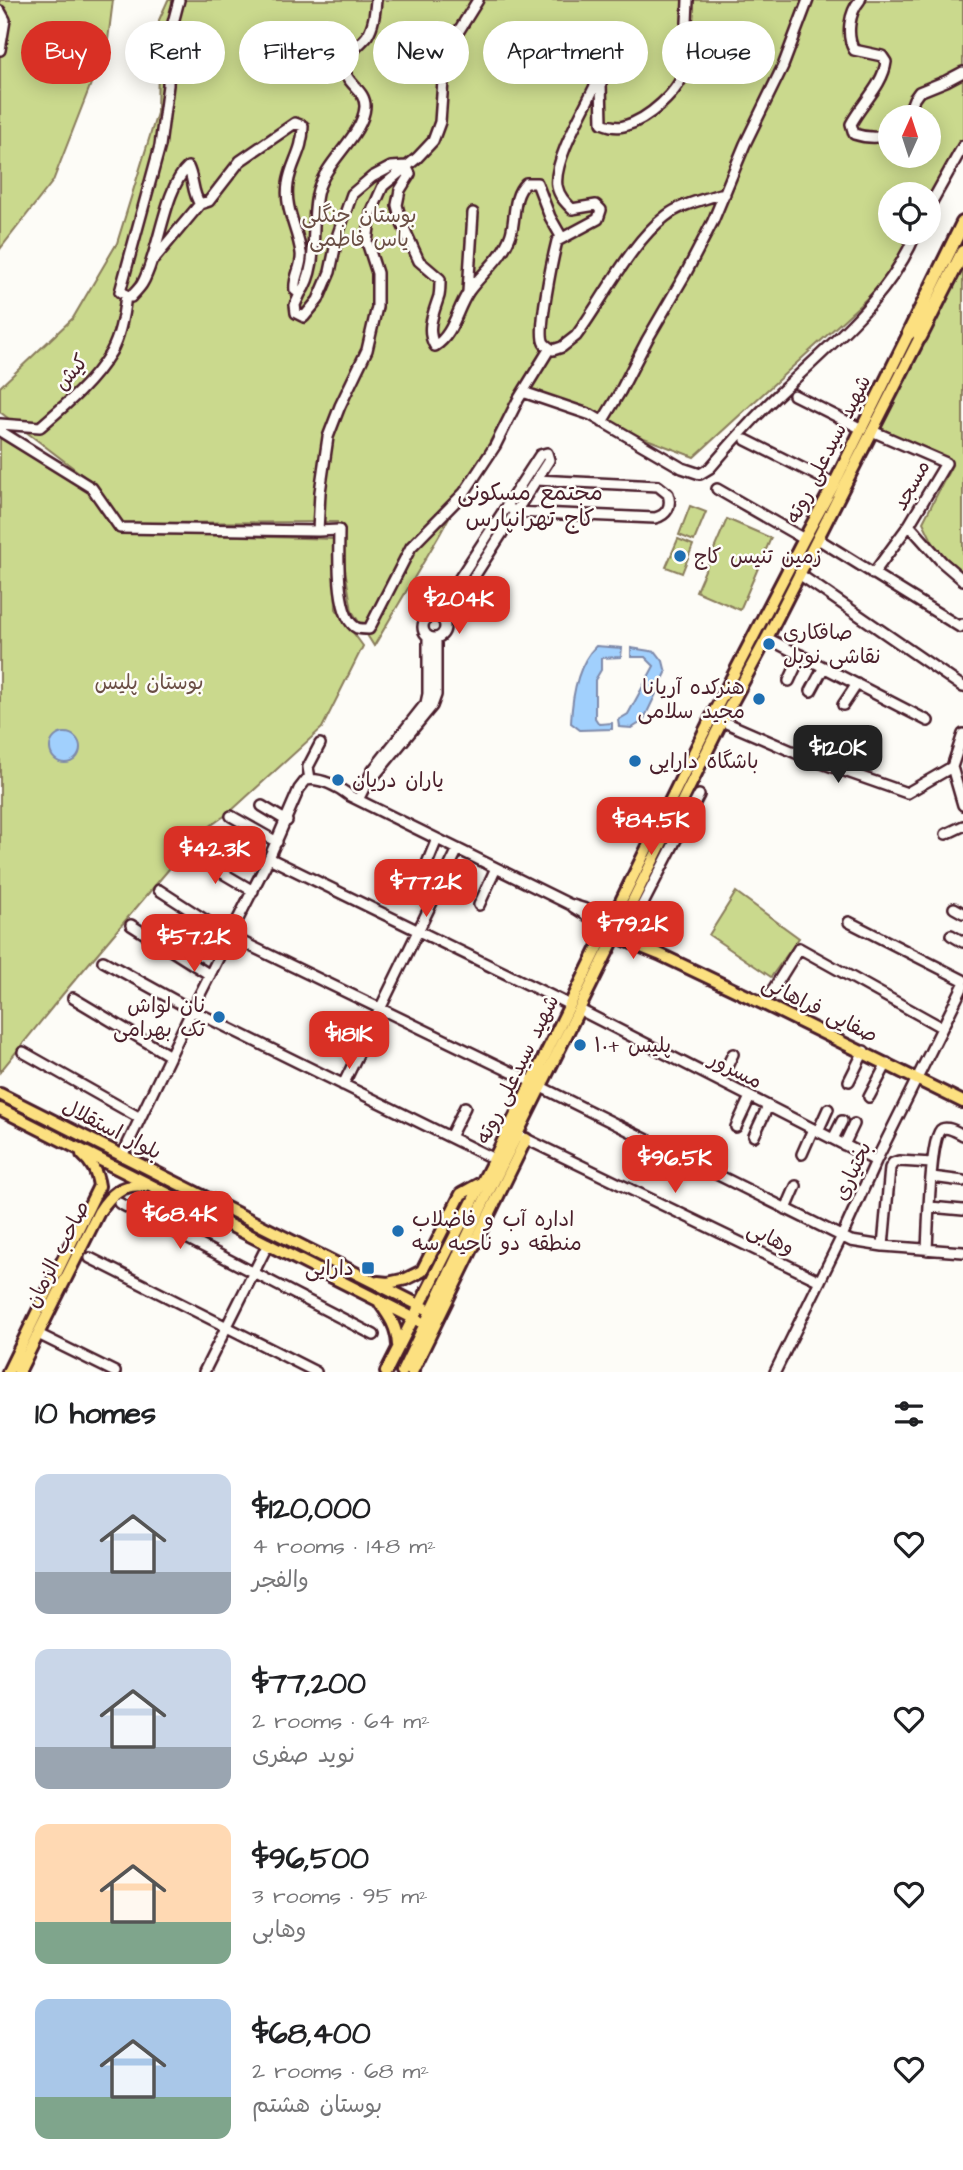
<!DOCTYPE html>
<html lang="en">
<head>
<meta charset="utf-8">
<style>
	body { margin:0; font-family:"Architects Daughter","Playpen Sans Arabic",sans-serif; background:#f6f6f6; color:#202124; height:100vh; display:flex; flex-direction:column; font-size:26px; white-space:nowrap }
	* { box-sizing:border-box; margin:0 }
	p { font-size:23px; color:#757577 }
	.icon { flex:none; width:38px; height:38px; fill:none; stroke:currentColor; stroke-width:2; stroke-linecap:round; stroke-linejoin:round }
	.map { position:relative; height:1372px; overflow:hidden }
	.side { display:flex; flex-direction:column; background:#fff; flex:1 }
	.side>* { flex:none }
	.hud { position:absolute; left:21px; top:21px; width:922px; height:63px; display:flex; gap:14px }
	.needle { width:46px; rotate:3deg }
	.fabs { position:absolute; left:878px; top:105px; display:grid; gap:14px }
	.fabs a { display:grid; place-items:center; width:63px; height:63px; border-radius:50%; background:#fff; box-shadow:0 4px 18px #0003; font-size:35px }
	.price { position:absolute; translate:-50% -60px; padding:0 16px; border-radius:14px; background:#d93025; color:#fff; font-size:23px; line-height:46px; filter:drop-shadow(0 2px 4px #0008) }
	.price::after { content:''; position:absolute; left:50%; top:42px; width:21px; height:16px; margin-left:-10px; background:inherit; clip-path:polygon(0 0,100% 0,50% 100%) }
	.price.current { background:#222; color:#fff }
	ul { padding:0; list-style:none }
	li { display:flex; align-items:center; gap:21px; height:175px; padding:0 35px }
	li span { display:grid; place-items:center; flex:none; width:196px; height:140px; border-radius:14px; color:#555 }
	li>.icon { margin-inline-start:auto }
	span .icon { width:84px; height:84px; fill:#fffc; stroke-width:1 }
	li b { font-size:30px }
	h2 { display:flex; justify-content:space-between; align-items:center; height:84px; padding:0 35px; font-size:30px }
	.pill { padding:0 24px; border-radius:32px; background:#fff; box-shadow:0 4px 18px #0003; font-size:24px; line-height:63px }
	.pill.current { background:#d93025; color:#fff }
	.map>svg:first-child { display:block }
</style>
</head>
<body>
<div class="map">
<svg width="963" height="1372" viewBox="0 0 963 1372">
	<rect width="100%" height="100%" fill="#fdfcf7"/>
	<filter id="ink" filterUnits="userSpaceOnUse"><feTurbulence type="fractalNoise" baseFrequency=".0143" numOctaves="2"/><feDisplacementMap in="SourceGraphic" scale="14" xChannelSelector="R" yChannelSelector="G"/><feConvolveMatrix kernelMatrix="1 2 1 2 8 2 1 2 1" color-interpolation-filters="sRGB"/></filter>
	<g filter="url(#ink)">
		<path fill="#cad98d" stroke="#8a7c5c" stroke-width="2" fill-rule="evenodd" d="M0,0h113l-5,40 -55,141 -53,68z
			M168,0h795v151l-34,64v-21h-38v39h29l-13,25 -47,47 -166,152 -176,-67 -78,144 -66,112 -22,-35 -15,-89 -214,1 -26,-37 -97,-74v-25l73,-69 44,-75 40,-130 2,-93zM891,117h38v39h-38z
			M963,267v305l-27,-23 -13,-27 29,-57 -71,-37z
			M0,437l91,53 25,42 218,7 2,70 27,37 -41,82 -92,84 -24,17 -20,20 -123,145 -63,78z
			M690,506l16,6 -12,29 -15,-6z
			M727,519l44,19 -31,72 -44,-19z
			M678,539l15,6 -11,28 -16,-6z
			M736,892l63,46 -28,39 -62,-42z"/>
		<path fill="#a1d0fd" stroke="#7e89a9" stroke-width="2" d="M596,646l26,2 -1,9 -20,1v12l-6,10v38l4,6 13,-1v6l-32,1 -9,-7c1,-26 6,-58 25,-77z
			M631,648l25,4 7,9 3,12 -23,48 -11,7 -13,-1 -1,-7 10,-6 26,-48 -9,-9h-14z
			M50 748a15 15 0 1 1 30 0a15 15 0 1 1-30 0Z"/>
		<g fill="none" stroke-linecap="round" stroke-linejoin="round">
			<g stroke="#4a1f2b" stroke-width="14">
				<path id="minor" d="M179,0l-10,38 -1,47 -8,61 -40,146 11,5c3,-4 8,-8 11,-13 17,-29 22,-96 46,-117 6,12 4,26 12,37l9,-3 31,-40 55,-38 8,3c0,26 -12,36 -15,58 -4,25 10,45 13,69 2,13 -8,24 -6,37l5,4c21,-30 9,-71 18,-104 9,-30 45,-55 47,-83 1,-18 -22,-24 -20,-41 2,-13 15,-21 22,-30 7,-11 8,-24 9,-36
					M478,0l-33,53 -5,69 -7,19 -16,17 -34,28 -12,27 -4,29 10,31v34l-10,43 -27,56 -12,31 -8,55 -2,39 21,-1c0,21 -4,87 18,98 4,1 8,1 12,1l42,-82 53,-54 31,-47 23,-46 32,-52
					M688,0l-3,68c-5,24 -38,52 -61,58 -8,2 -15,0 -22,-3l-1,-40 -7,5c-11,23 -41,74 -37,98 2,10 8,16 15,23l24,-4 5,5 -3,9 -41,22c-4,16 -20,91 -13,102 2,3 6,5 9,7l9,-3 14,-11c27,-36 54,-93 90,-120 15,-12 37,-16 54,-22h5
					M860,0c-11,13 -14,35 -6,50l28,6 4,6c-3,23 -24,41 -35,62l3,10c12,4 25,4 37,1
					M0,11l5,9 -5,30
					M907,117l7,-18 5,-7 27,-11 17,-9
					M406,166l4,8 -10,16 -3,15 5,19 17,37 21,18c0,5 0,12 -1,17 -5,16 -14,34 -4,50 19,-12 21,-36 34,-55 14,-19 34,-33 42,-57 5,-17 1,-38 15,-51h11l13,34 12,21
					M929,207l34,-61
					M154,259l46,-55
					M468,292l5,-79
					M300,294l-5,11 1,8 8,4 14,-17 12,-28 8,-38 14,-40 20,-17 19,-10 15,-1
					M523,392l68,23 91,53 18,6 10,-6c23,-27 48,-55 74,-79 49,-47 106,-92 132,-156
					M794,395l68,34
					M602,422l18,-30 27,-52 39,-67 27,-52 32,-77 38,-78 25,-66
					M0,424l40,3c27,-23 53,-45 71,-75 9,-16 13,-39 15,-57
					M0,431l92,57 28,40 198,3
					M872,431l74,32 -37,62 33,37 21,18
					M746,440l88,44
					M717,489l87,50
					M511,509l4,3 140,6c12,-3 17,-12 13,-24l-10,-8 -122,-6
					M818,539l142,88 3,-3
					M799,574l164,113
					M873,574l36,-49
					M423 627a11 11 0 1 1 22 0a11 11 0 1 1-22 0Z
					M435,616l105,-161 7,-2 2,7 -104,162
					M767,638l161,83
					M789,681l12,-26
					M811,691l13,-24
					M843,705l14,-21
					M722,721l88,38 97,34 45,-26
					M963,734l-11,33 11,38
					M310,779l-2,-12 12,-23
					M371,780l61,-74 4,-11v-57
					M358,800l15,-30 53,-67 2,-9v-58
					M262,806l25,15
					M231,816l46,26
					M946,834l17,-8
					M192,855l61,36
					M269,858l301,147
					M424,871l13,-32
					M159,890l71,46 302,146
					M479,905l17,-37
					M573,907l26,16 6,8
					M954,908l9,5
					M849,922l114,58
					M131,925l79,50
					M628,933l71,-138
					M951,935l12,7
					M103,961l89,49 302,149
					M73,998l97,58
					M764,1004l35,-56 142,79
					M580,1010l296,151
					M23,1052l117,66
					M720,1081l13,-27
					M849,1081l15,-30
					M343,1085l115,-236
					M541,1087l310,154 32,5 80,6
					M869,1097l18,-34
					M736,1127l14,-30
					M818,1131l10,-22
					M754,1136l14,-30
					M450,1137l15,-30
					M522,1137l298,144
					M833,1139l9,-18
					M844,1145l10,-21
					M802,1154l11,-25
					M122,1156l70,-146 77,-152 30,-69 7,-9c14,-3 33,7 44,16l219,108 43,13
					M932,1177l31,4
					M119,1203l255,132
					M930,1207l33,3
					M786,1209l10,-23
					M883,1246l7,-78 3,-5 6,-2 33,2
					M927,1250c1,-17 3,-116 15,-121 6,-3 15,3 21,6
					M90,1258l226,114
					M38,1334l77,38
					M204,1372l64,-128
					M775,1372l67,-136 34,-75 87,-175"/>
			</g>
			<g stroke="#4a1f2b" stroke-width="16">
				<path id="major" d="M615,936l44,18 105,50 199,98
					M0,1094l425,214
					M0,1109l419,212
					M378,1282l10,1 18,-4 16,-8 39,-77 20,-11
					M380,1303c10,14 17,24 18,42
					M8,1372l91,-186c-2,-14 -7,-23 -17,-32
					M19,1372l80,-160c11,-17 23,-29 45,-26
					M386,1372l108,-213 217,-441 93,-179 30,-55 75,-151
					M402,1372l87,-181 233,-470 45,-83 153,-301
					M412,1372l114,-233"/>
			</g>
			<g stroke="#4a1f2b" stroke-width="18">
				<path id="highway" d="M909,333l54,-110
					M920,337l43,-85"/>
			</g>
			<use href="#minor" stroke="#fdfcf7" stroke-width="9"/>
			<use href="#major" stroke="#fce080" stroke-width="10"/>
			<use href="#highway" stroke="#fce080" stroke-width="12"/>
		</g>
	</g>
	<g fill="#1f6fb2" stroke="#fdfcf7" stroke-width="2.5">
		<circle cx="680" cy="556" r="7"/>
		<circle cx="769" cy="644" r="7"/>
		<circle cx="759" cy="699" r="7"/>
		<circle cx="635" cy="761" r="7"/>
		<circle cx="338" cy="780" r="7"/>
		<circle cx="219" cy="1017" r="7"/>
		<circle cx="580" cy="1045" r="7"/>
		<circle cx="398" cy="1231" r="7"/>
		<rect x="361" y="1261" width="14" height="14" rx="3.5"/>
	</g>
	<g text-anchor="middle" stroke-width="5" stroke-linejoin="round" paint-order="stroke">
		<g font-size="21" fill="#6a4e44" stroke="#fdfcf7">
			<text x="359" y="222">بوستان جنگلی<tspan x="359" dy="24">یاس فاطمی</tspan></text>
			<text x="149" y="689">بوستان پلیس</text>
		</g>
		<g font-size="21" fill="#4a1f2b" stroke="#fdfcf7">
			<text transform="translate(71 372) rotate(-49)" y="7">کیش</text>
			<text transform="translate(828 449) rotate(-63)" y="7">شهید سیدعلی روته</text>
			<text transform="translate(911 485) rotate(-61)" y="7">مسجد</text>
			<text transform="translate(820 1009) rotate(26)" y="7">صفایی فراهانی</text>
			<text transform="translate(517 1069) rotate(-64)" y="7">شهید سیدعلی روته</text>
			<text transform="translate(736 1070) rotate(27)" y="7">مسرور</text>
			<text transform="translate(112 1129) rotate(27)" y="7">بلوار استقلال</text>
			<text transform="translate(852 1171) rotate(-65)" y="7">بختیاری</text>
			<text transform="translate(771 1238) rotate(26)" y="7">وهابی</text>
			<text transform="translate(57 1254) rotate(-63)" y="7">صاحب الزمان</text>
		</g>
		<g font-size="21" fill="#4a1f2b" stroke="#fdfcf7" text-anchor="start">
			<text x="694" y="563">زمین تنیس کاج</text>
			<text x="783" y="639">صافکاری<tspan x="783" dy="24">نقاشی نوبل</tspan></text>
			<text x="745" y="694" text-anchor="end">هنرکده آریانا<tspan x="745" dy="24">مجید سلامی</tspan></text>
			<text x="649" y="768">باشگاه دارایی</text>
			<text x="352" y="787">یاران دریان</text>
			<text x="205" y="1012" text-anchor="end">نان‌ لواش‌<tspan x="205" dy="24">تک‌ بهرامی</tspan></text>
			<text x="594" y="1052">پلیس +۱۰</text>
			<text x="412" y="1226">اداره آب و فاضلاب<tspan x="412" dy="24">منطقه دو ناحیه سه</tspan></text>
			<text x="354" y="1275" text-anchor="end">دارایی</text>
		</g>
		<g font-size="23" fill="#4a1f2b" stroke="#fdfcf7">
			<text x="530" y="500">مجتمع مسکونی<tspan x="530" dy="26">کاج تهرانپارس</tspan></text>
		</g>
	</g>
</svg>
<div class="fabs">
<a><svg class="needle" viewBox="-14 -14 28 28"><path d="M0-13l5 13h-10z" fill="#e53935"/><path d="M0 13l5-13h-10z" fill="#757577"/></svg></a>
<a><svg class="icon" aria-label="locate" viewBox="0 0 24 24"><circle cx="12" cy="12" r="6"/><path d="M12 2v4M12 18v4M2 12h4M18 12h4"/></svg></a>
</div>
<b class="price" style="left:459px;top:636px">$204K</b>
<b class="price current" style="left:838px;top:785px">$120K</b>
<b class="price" style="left:651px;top:857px">$84.5K</b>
<b class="price" style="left:215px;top:886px">$42.3K</b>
<b class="price" style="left:426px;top:919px">$77.2K</b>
<b class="price" style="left:633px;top:961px">$79.2K</b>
<b class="price" style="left:194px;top:974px">$57.2K</b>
<b class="price" style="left:349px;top:1071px">$181K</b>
<b class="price" style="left:675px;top:1195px">$96.5K</b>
<b class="price" style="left:180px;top:1251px">$68.4K</b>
<div class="hud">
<a class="pill current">Buy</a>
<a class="pill">Rent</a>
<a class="pill">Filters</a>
<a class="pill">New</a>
<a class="pill">Apartment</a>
<a class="pill">House</a>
</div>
</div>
<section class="side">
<h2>10 homes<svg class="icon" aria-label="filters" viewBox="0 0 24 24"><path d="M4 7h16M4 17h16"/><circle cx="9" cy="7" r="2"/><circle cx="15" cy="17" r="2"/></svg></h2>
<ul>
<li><span style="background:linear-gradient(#c9d6e8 70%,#9aa5b1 0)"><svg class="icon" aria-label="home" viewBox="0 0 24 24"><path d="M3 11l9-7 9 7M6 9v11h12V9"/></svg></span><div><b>$120,000</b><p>4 rooms · 148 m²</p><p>والفجر</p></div><svg class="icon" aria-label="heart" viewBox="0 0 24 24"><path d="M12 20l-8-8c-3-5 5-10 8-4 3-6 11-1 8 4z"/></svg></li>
<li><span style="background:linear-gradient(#c9d6e8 70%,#9aa5b1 0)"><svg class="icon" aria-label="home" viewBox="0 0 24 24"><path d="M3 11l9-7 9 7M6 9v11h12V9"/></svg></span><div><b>$77,200</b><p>2 rooms · 64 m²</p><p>نوید صفری</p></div><svg class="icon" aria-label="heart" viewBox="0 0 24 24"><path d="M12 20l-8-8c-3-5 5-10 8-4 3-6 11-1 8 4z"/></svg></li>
<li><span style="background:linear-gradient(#ffd9b3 70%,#7fa58c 0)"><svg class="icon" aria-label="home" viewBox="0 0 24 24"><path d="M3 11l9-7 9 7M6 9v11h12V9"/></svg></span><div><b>$96,500</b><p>3 rooms · 95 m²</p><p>وهابی</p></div><svg class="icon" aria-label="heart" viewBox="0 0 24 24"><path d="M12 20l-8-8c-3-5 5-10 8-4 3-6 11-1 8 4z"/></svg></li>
<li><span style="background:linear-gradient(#a9c7e8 70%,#7fa58c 0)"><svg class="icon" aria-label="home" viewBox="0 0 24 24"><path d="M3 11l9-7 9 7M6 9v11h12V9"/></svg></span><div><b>$68,400</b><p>2 rooms · 68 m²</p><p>بوستان هشتم</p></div><svg class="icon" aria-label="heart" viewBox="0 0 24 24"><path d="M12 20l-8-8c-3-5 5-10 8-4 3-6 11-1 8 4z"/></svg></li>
</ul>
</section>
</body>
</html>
